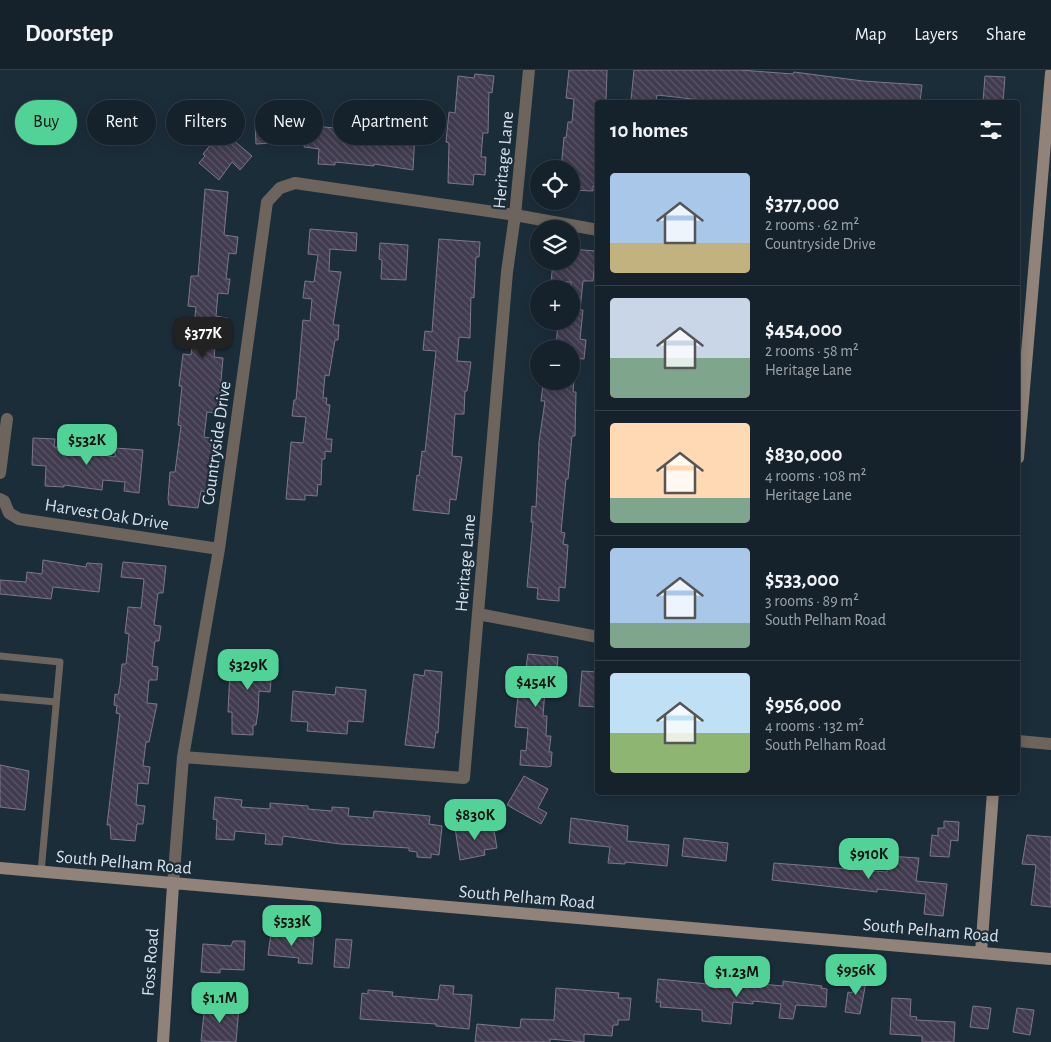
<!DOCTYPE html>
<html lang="en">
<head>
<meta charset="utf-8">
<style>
	body { margin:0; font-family:"Alegreya Sans",sans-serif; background:#1e2a34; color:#f1f3f6; height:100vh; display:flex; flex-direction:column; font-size:19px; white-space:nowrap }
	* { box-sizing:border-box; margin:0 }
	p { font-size:16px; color:#9da4a9 }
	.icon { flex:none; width:28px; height:28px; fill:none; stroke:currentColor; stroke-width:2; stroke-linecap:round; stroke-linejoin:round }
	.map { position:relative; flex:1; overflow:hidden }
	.side { position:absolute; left:595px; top:30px; width:425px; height:695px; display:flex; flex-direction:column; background:#15222c; border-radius:5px; box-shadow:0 2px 12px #0003,0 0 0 1px #343f48 }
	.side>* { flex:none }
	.banner { position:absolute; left:15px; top:30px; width:475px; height:45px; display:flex; gap:10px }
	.fabs { position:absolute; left:530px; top:90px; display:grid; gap:10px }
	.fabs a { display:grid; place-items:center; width:50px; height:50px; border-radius:50%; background:#15222c; box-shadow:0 2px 12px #0003,0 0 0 1px #343f48; font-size:25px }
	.price { position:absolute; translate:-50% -42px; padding:0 11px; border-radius:10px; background:#51d398; color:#111; font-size:16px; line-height:32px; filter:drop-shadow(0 1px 2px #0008) }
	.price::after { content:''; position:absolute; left:50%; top:30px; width:15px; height:11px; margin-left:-8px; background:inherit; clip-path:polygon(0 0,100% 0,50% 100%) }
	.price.selected { background:#222; color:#fff }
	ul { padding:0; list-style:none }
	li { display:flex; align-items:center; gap:15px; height:125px; padding:0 15px }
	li+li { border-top:1px solid #343f48 }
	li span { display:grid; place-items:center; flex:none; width:140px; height:100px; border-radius:5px; color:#555 }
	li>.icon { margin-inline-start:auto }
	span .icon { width:60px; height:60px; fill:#fffc; stroke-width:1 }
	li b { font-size:21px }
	h2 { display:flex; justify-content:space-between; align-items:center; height:60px; padding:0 15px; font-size:21px }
	.tag { padding:0 18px; border-radius:22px; background:#15222c; box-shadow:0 2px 12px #0003,0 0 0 1px #343f48; font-size:18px; line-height:45px }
	.tag.selected { background:#51d398; color:#111 }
	header { display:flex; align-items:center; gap:30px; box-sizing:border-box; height:70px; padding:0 25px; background:#15222c; border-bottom:1px solid #343f48 }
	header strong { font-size:24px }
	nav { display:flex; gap:28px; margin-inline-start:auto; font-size:18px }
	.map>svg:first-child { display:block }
</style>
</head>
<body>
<header>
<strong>Doorstep</strong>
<nav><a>Map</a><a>Layers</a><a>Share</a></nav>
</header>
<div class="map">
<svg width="1051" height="972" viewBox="0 0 1051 972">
	<defs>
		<pattern id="building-back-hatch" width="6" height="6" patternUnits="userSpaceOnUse" patternTransform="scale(1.25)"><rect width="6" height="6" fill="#403b4e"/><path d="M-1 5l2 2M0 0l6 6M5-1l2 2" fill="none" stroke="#5b5768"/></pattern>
	</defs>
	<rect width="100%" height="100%" fill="#1c2d3a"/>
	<path fill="url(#building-back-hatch)" stroke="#7c778c" d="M569,0h38l-1,32h-8l-2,70h2v15l-5,-1v5l-22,-1v-21h-10l3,-32 2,1 2,-16h4l2,-23 -8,-1z
		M634,0h106l53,4 1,-2 69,9 59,4 -2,17h-220l1,-2 -44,-5 -1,7 -25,-2z
		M475,4l19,2 -2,17 -3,-1 -1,41h-5l-2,24h5l-1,18 -11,-1 -1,11 -25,-2 1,-40 -3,-1 3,-30 6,1 3,-37 16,2z
		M985,6l20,1 -2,25h-20z
		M298,51v3l45,5 1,-5 40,4v-6l13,1 -1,8 19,1 -2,38 -39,-6v2l-39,-4v3l-17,-1 1,-15 -15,-2 1,-6 -49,3 -1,-21z
		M219,58l33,28 -12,14 -8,-8 -13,18 -20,-17 6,-7 -2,-2 9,-11 -3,-3z
		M205,119l23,3 -4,43 14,2 -2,17 -7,-1 -3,26h4l-2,15 -10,-1 -2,23 11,2 -2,13 -8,-1 -3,27 9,1 -5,55 -11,-1 -3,25 12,2 -5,53 -10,-1 -3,17 -29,-3 -1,-6 2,-27h5l6,-46 -3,-1 4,-39h-3l4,-32 8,1 5,-48 -8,-1 3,-30h7z
		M310,159l47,4 -1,18 -26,-2 -1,22 12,1 -8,53h6l-1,15h-3l-6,36 -4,-1 -2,23h4l-1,6 4,1 -4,34h6l-1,13 -6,-1v8h-3l-1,26 -3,-1 -1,12 -12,-1v5l-19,-1 5,-57 12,1 3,-26 -14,-1 2,-16h2l7,-80 7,1 2,-22 -9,-1 2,-17 9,1 4,-27 -10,-1z
		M439,169l41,3 -1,15h-3l-2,41 -3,-1 -1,41 -11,-1 -2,24 14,1 -4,29h-2l-1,23h-9l-3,42 10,1 -6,43 -6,-1 -1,15 -36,-4 4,-35 2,1 3,-25 3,1 11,-101 -13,-1 2,-19 7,1z
		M380,173l28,2 -2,35 -25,-1 1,-19 -3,-1z
		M571,179l25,2 -3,30h-10l-3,29h3l-3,29 6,1 -2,19 -13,-1v-9h-15l2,-28h13v-39l-20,-1 2,-17 10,1v-4h8z
		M547,311h27l-1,11h3l-1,44h-3l-4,43h-2l-5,53 4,1 -2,11 5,1 -3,43 -6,-1v14l-22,-2 1,-11 -11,-1 6,-65h-2l1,-16 4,1 3,-65 6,-41h-4l2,-17h4z
		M33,368l22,1 -1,8 32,2v4l29,4v-9l28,2 -4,43 -15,-2 1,-9 -22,-2 -1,10 -38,-5v2l-19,-1 1,-20 -14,-1z
		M43,490l43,7 1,-4 15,1 -3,28 -46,-5 -2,12 -51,-5v-14l26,2 1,-10 15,2z
		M123,492l43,4 -3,27h-5l-4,32 7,1 -2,15h-4l-3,25 6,1 -1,13h-8l-2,23 10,1 -8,38h-3l-3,24 7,1 -2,17 -10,-1 -2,22 9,1 -2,18h-6l-2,17 -24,-2 -1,-14h-3l13,-111 -4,-1 1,-7 -3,-1 1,-11 3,1 2,-10 2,-21h4l3,-30 -4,-1 3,-26 13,1 3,-29 -23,-2z
		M241,584l32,2 -3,36 -11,-1 -1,21 -2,13h-3v10l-21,-1v-22h-4l2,-41 10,1z
		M528,584l30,3 -3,34 -10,-1 -2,26h4l-1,20h5l-2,16h3l-1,14 -3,1 -28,-2 1,-15 5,1 2,-23 -13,-1 5,-54 5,1z
		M425,600l17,2 -4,61 -2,-1 -2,16 -29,-3 9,-71 10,2z
		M582,601l16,1v35l-19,-1z
		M336,617l30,3 -3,32 -15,-1 -1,13 -40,-3 1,-9 -17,-1 2,-30 42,4z
		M0,695l29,6 -4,39 -25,-3z
		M524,706l24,13 -10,19 9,5 -6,11 -34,-19z
		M215,727l27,3 -1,7 29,2v-6l38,3v3l24,2v-4l17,1 -1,8 25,2 1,-7 56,5 -1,8 13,2 -3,29 -8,-1v4l-14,-1v-5l-8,-1v-3l-69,-4 -57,-8 -1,9 -17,-1 1,-10 -31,-3 -1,9 -18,-1 1,-19 -4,-1z
		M571,748l57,8 -1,15 42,4 -2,21 -42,-4v2l-17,-1 2,-16 -41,-4z
		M944,751l15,1 -1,19 -7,-1 -2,17 -19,-1 2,-21 6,1v-8h6z
		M493,754l4,24 -13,2 1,5 -25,5 -5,-32z
		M1027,765l24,2v70l-20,-2 5,-40 -14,-1z
		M684,768l44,5 -2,18 -44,-5z
		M888,786l31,2 -3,23 31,3 -4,32 -19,-2 2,-20 -49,-5v3l-105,-12 2,-17 113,9z
		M271,863l43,4 -2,27 -14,-1 1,-5 -31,-3z
		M336,869l16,1 -3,28 -15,-1z
		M233,871h12l-1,29 -24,-1v4l-19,-1 2,-28 28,2z
		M855,905l12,2 -7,37 -15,-2 3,-20 4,1z
		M658,909l80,8 1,-5 44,4v-5l39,5 -1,2 6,1 -1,18 -30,-2 -3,14 -14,-1 2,-14 -28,-3v3l-20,-2 -2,22 -29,-3v-11l-42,-3 1,-5h-5z
		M440,915l14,1 -1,8 19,1 -3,34 -33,-3v-2l-76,-5 2,-26 6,1v-4l25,2 -1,4 46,4z
		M556,918l63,5 -1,5h13l-2,22h-11v5h-5l-1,11 -28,-2v8l-34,-3v3h-75l2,-18 43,4 1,-9 33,1z
		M892,928l19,1 -1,17 7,1 -1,3 39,2 -1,20h-32v-6l-32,-2z
		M205,934l34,3 -3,35 -35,-1z
		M973,936l18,2 -3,21 -18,-2z
		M1017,938l17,2 -4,25 -17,-3z"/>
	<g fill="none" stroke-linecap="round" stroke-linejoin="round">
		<path stroke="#6d645e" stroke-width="7" d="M0,586l60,6 -19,210
			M0,627l56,5"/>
		<path stroke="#6d645e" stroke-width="12" d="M0,403l7,-54
			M0,429l4,2 5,12 10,6 200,30
			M478,544l120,23
			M1018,671l33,3
			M183,687l281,21 43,-506 8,-57 14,-145
			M173,815l10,-128 36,-208 48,-347 13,-14 15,-5 220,32 83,15"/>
		<path stroke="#91837a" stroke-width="12" d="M1018,388l33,-385
			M0,798l1051,91
			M981,882l12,-160
			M163,972l10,-157"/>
	</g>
	<g text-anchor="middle" stroke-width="4.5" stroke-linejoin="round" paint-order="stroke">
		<g font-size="18" fill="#d7e1ea" stroke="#1c2d3a">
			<text transform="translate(503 90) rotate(-85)" y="6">Heritage Lane</text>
			<text transform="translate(216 373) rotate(-82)" y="6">Countryside Drive</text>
			<text transform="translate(107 444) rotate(9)" y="6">Harvest Oak Drive</text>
			<text transform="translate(465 493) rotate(-85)" y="6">Heritage Lane</text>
			<text transform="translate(124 792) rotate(5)" y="6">South Pelham Road</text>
			<text transform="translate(527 827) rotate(5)" y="6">South Pelham Road</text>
			<text transform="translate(931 860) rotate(5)" y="6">South Pelham Road</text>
			<text transform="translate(150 892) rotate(-86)" y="6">Foss Road</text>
		</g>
	</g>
</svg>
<div class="fabs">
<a><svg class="icon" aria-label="locate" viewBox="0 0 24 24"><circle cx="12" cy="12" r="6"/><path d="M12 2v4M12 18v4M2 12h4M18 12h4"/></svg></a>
<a><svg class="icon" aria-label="layers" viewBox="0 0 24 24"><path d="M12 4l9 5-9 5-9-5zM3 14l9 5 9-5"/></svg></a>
<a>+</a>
<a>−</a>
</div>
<b class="price selected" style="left:203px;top:289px">$377K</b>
<b class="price" style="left:87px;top:396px">$532K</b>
<b class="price" style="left:248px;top:621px">$329K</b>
<b class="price" style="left:536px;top:638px">$454K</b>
<b class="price" style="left:475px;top:771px">$830K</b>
<b class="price" style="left:869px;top:810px">$910K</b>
<b class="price" style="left:292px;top:877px">$533K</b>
<b class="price" style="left:856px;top:926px">$956K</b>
<b class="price" style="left:737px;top:928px">$1.23M</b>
<b class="price" style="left:220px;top:954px">$1.1M</b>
<div class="banner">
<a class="tag selected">Buy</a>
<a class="tag">Rent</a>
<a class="tag">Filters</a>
<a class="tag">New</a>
<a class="tag">Apartment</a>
</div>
<section class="side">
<h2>10 homes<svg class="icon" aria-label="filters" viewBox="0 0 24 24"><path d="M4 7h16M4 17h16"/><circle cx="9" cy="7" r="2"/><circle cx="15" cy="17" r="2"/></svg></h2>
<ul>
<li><span style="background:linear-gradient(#a9c7e8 70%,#c2b280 0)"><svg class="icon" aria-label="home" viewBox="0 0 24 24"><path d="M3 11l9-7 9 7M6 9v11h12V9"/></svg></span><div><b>$377,000</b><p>2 rooms · 62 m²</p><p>Countryside Drive</p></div></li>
<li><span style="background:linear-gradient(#c9d6e8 60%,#7fa58c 0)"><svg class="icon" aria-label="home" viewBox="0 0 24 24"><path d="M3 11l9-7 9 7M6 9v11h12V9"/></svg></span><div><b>$454,000</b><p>2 rooms · 58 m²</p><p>Heritage Lane</p></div></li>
<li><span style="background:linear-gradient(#ffd9b3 75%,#7fa58c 0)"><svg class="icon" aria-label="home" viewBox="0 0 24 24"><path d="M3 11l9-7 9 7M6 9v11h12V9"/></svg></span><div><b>$830,000</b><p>4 rooms · 108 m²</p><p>Heritage Lane</p></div></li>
<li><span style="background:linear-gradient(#a9c7e8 75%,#7fa58c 0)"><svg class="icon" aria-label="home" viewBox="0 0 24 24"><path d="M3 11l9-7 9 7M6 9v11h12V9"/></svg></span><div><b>$533,000</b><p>3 rooms · 89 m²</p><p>South Pelham Road</p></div></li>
<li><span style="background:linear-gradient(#bfe0f5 60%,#8fb573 0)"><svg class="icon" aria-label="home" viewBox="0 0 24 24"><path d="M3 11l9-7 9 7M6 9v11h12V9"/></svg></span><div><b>$956,000</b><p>4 rooms · 132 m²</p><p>South Pelham Road</p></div></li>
</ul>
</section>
</div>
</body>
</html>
